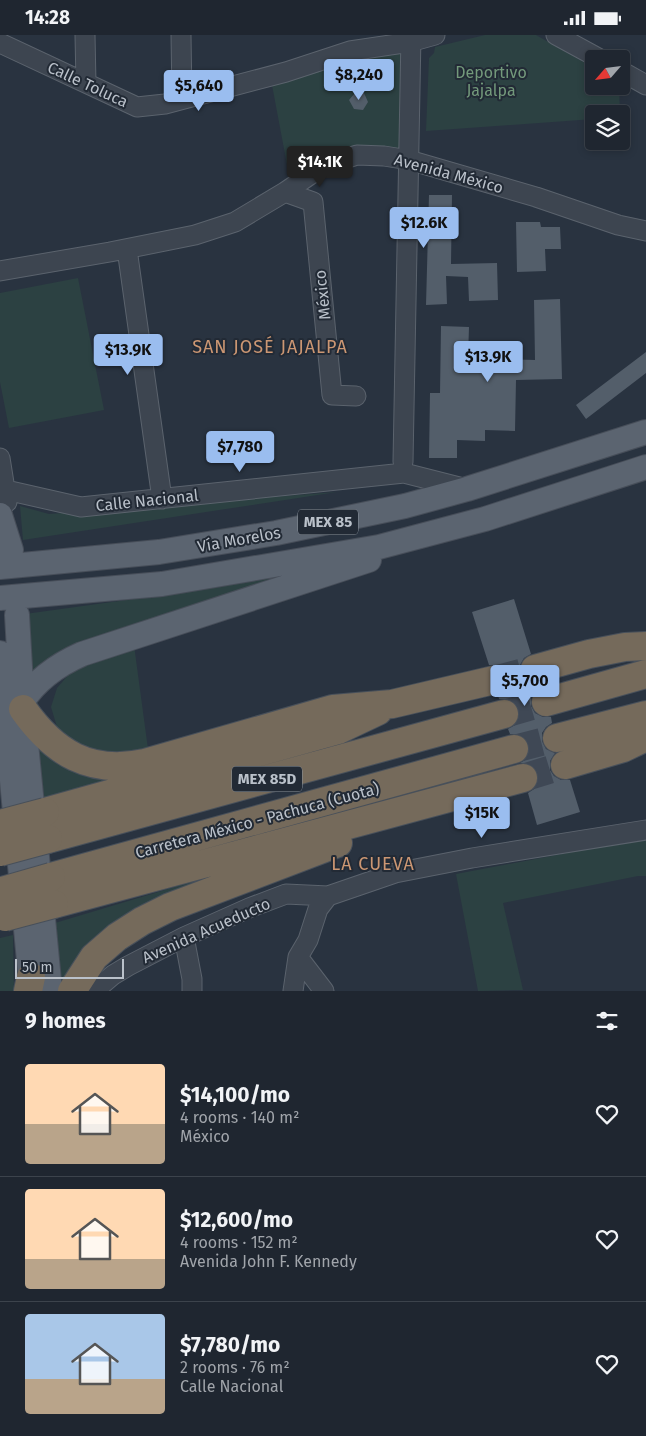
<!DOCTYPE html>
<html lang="en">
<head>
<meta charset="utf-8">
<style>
	body { margin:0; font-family:"Fira Sans",sans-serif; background:#2c323c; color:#f1f3f6; height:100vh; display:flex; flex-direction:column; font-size:19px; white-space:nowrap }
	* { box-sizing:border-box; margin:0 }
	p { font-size:16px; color:#a1a5ab }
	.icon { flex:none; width:28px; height:28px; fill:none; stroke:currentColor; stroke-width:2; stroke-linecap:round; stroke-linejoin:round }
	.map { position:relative; height:956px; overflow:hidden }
	.side { display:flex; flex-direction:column; background:#1f2630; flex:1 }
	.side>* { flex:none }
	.needle { width:32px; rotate:242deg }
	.fabs { position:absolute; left:585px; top:15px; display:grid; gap:10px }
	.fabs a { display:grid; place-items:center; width:45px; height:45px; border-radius:5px; background:#1f2630; box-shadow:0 2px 8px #0003,0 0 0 1px #3c434c; font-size:25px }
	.scale { position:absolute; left:15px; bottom:12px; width:109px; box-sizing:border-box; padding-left:5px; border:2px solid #bac1ca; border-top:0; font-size:14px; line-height:18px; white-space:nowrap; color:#bac1ca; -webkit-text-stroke:4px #222a35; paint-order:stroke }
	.price { position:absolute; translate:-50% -42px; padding:0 11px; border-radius:5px; background:#9abdef; color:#111; font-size:16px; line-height:32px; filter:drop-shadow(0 1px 2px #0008) }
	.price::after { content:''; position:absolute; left:50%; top:30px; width:15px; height:11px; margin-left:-8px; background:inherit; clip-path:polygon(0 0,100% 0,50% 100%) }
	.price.selected { background:#222; color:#fff }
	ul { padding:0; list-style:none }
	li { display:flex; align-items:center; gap:15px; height:125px; padding:0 25px }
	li+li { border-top:1px solid #3c434c }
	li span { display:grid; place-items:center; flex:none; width:140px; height:100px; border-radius:5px; color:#555 }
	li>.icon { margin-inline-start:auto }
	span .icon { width:60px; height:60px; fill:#fffc; stroke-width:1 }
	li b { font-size:21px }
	h2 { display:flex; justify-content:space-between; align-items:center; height:60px; padding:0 25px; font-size:21px }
	.status { display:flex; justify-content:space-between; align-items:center; height:35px; padding:0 25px; background:#1f2630; direction:ltr }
	.status svg { height:14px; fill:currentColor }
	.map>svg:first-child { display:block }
</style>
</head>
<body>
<div class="status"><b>14:28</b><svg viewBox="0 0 49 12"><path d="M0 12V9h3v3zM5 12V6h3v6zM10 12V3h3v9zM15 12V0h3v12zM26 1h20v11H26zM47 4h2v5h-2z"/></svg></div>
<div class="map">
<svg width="646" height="956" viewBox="0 0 646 956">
	<rect width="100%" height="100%" fill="#293340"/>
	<path fill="#2c4142" d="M485,0h51l58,33v18h25l1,28h-26v5l-168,12 3,-73 5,-5 1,-6z
		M405,16l-1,101 -82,6 -34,12 -16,-85 84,-31z
		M78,243l26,132 -95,18 -9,-46v-89z
		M337,457l-314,48 -3,-34 29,8z
		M334,528l-260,81c-20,9 -31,17 -46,34l-3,-64 195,-27z
		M134,610l14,104 -30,5 -27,-3 -19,-8 -15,-16 -6,-20 6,-19 13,-15z
		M38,711c27,26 41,32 79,34l-73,19z
		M630,806h16v35h-8l-135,27 20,87 -45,1 -22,-117z
		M218,839l-155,115 -8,-66z
		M13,900l1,56h-14v-53z"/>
	<path fill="#535e6a" d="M355,58h9l4,9 -5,8 -9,-1 -5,-9z
		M429,160h23l-1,69 46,-1 1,37 -29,1 -1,-24 -22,-1 1,28 -21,1z
		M516,187h24l1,5h19l1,22h-16l1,22 -29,1z
		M560,264l2,80 -46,1 -1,51 -30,-1v11l-28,-1v18h-28l1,-65h10l1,-67 28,1 -1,31 67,2 -1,-60z
		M646,317v21l-60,46 -10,-14z
		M514,564l17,55 -7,4 -4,7v9l4,6 7,4h9l1,3 -6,4 -4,7v8l4,7 8,4h8l1,6 -6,4 -4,6v8l4,8 9,4 -5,8v9l4,6 7,4h9l10,32 -43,13 -9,-32 6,-4 4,-7v-9l-4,-6 -7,-4h-7l5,-3 4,-8v-8l-4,-6 -7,-4h-8l-2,-5 7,-4 4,-7v-9l-4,-6 -8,-4h-8l-1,-4 6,-3 5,-7v-9l-3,-6 -7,-5h-10l-17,-53z"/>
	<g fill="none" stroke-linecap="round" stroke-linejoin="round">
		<path stroke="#3f4855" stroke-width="24" stroke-dasharray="24 12" stroke-linecap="butt" d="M11,515l6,65"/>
		<path stroke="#3f4855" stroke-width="28" stroke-dasharray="28 14" stroke-linecap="butt" d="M494,645l41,-11
			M504,679l42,-12
			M514,714l43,-11
			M523,743l42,-13"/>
		<g stroke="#5b636d" stroke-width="21">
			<path id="minor" d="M85,0l1,48
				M181,0l1,64
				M556,0l44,24
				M0,8l137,64 28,-3 121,-32 64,-21 60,-9 25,-7
				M621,36l25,14
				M285,157l28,10 19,193 24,1
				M127,214l35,250
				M0,236l110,-19 85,-17 40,-13 50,-30 38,-26 34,-11 27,1 25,4 127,37 82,28 28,6
				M0,423l7,44
				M403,427l8,-427
				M6,455l75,17 323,-34 63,16
				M184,902l8,42v12
				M298,922l26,34
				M94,956l19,-16 15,-9 56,-29 65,-29 37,-14 42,2 67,-23 77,-15 174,-28
				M293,956l5,-34 10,-17 10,-31 10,-13"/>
		</g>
		<g stroke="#474e59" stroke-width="26">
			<path id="major" d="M0,480l11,35
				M0,532l159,-15 117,-19 129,-27 62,-17 179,-57
				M0,563l162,-14 217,-37 106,-28 161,-52
				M17,580l5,87 28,289
				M0,618l31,329
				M22,667c15,-23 35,-37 60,-48l287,-94"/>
		</g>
		<g stroke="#48505a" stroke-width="30">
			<path id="highway" d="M535,634l54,-15 36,-7 21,-1
				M546,667l100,-28
				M23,674c31,44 67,66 122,54l188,-54 59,-5 102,-24
				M557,703l89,-23
				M565,730l58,-17 23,-11
				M45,777l293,-82 40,-19
				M48,804l456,-125
				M51,842l463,-128
				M54,869l469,-126
				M28,956l3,-14
				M72,956l22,-34 23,-20 25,-16 28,-14 168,-64"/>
		</g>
		<use href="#minor" stroke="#3d4550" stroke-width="19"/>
		<use href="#major" stroke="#5b6470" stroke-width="24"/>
		<use href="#highway" stroke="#756a5b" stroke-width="28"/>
		<g stroke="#48505a" stroke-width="30" stroke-linecap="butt">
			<path id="highway-bridge" d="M0,789l45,-12
				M0,817l48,-13
				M2,856l49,-14
				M5,882l49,-13"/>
		</g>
		<use href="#highway-bridge" stroke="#756a5b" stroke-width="28"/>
	</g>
	<g text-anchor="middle" stroke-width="4" stroke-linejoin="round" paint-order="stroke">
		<g fill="#222a35" stroke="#8c949d" stroke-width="1">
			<rect x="298" y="474.5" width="60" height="25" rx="4"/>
			<rect x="232" y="731.5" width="70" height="25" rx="4"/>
		</g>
		<g font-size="15" font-weight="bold" fill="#bac1ca">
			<text x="328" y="492">MEX 85</text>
			<text x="267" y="749">MEX 85D</text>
		</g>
		<g font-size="16" fill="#73997b" stroke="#222a35">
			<text x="491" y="43">Deportivo<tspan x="491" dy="18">Jajalpa</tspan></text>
		</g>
		<g font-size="16" fill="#bac1ca" stroke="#222a35">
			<text transform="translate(88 49) rotate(25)" y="6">Calle Toluca</text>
			<text transform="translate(449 138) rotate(15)" y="6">Avenida México</text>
			<text transform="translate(322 260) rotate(-96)" y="6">México</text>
			<text transform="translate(147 465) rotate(-6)" y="6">Calle Nacional</text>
			<text transform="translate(239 504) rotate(-10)" y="6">Vía Morelos</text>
			<text transform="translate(257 785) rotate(-15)" y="6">Carretera México - Pachuca (Cuota)</text>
			<text transform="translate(206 895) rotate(-24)" y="6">Avenida Acueducto</text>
		</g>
		<g font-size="18" letter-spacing="1" fill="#cc9773" stroke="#222a35">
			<text x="270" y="318">SAN JOSÉ JAJALPA</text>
			<text x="373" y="835">LA CUEVA</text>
		</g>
	</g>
</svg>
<div class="fabs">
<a><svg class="needle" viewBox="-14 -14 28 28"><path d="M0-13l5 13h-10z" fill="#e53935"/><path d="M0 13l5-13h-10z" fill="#a1a5ab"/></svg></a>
<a><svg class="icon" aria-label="layers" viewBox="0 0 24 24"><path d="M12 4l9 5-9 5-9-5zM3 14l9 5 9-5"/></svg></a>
</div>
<div class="scale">50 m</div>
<b class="price" style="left:359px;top:66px">$8,240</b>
<b class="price" style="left:199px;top:77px">$5,640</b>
<b class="price selected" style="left:320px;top:153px">$14.1K</b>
<b class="price" style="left:424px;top:214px">$12.6K</b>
<b class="price" style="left:128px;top:341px">$13.9K</b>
<b class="price" style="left:488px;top:348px">$13.9K</b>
<b class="price" style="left:240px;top:438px">$7,780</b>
<b class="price" style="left:525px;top:672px">$5,700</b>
<b class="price" style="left:482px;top:804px">$15K</b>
</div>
<section class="side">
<h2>9 homes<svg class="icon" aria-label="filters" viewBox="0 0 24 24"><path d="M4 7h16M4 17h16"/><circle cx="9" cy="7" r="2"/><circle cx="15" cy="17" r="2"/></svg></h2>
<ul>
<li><span style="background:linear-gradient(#ffd9b3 60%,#b9a48a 0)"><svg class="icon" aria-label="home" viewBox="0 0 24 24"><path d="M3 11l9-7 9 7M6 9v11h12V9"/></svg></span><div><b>$14,100/mo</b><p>4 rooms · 140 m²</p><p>México</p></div><svg class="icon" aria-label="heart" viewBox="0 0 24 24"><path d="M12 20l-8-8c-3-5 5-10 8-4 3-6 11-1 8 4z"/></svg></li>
<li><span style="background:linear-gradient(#ffd9b3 70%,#b9a48a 0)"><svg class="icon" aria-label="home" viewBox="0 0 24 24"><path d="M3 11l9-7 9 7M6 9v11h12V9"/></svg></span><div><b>$12,600/mo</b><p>4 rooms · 152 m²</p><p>Avenida John F. Kennedy</p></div><svg class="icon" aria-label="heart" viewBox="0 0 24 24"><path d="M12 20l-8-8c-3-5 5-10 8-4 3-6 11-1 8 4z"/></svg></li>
<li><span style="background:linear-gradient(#a9c7e8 65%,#b9a48a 0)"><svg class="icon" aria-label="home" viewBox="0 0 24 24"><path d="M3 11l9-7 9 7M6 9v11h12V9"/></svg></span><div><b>$7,780/mo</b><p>2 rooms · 76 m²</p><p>Calle Nacional</p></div><svg class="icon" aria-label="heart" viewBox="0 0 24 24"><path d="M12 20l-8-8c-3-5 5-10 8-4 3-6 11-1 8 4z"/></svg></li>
</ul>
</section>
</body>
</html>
